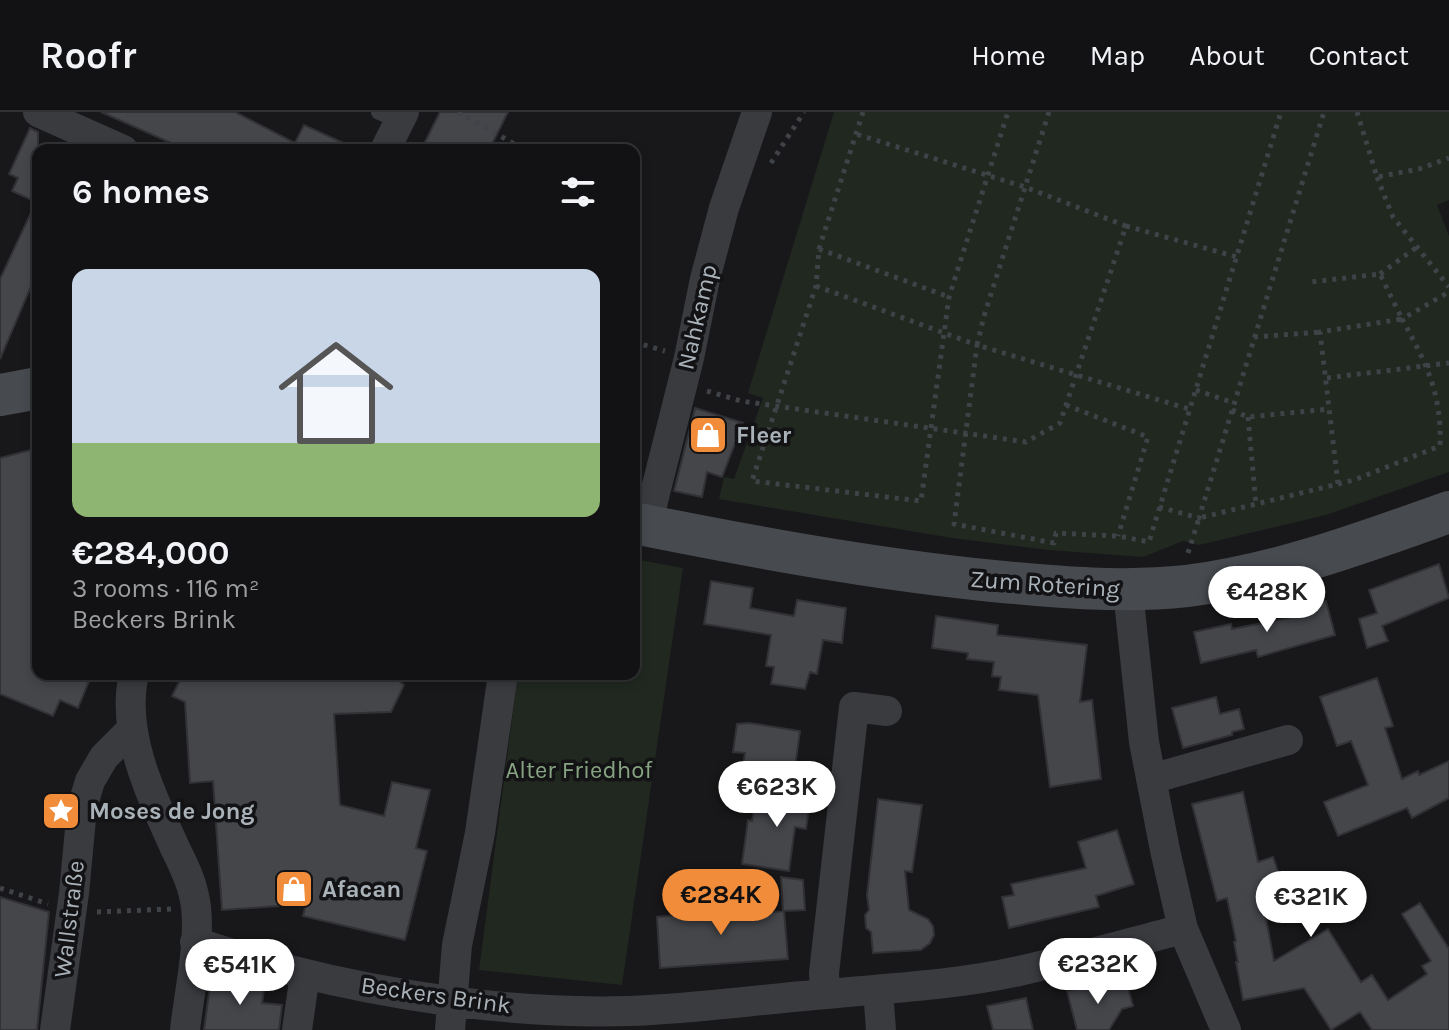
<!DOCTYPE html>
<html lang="en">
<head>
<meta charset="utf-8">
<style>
	body { margin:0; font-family:Karla,sans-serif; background:#1f2022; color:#f1f3f6; height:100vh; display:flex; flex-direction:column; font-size:30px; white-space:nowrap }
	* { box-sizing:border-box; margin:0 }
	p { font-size:26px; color:#9c9ea0 }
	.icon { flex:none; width:44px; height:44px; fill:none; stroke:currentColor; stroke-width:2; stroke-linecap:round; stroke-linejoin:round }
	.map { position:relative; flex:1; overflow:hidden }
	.details { position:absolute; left:32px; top:32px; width:608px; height:536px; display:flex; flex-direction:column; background:#121214; border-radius:16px; box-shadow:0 4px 12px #0003,0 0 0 2px #313234 }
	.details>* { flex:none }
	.price { position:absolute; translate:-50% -68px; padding:0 18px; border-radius:28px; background:#fff; color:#222; font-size:26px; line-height:52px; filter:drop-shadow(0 2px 4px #0008) }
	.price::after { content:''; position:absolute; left:50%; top:48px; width:24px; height:18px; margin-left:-12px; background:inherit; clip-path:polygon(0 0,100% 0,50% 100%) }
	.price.current { background:#f08c3a; color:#111 }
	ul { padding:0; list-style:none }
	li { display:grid; align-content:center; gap:16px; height:424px; padding:0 40px }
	li span { display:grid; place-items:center; height:248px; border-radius:16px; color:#555 }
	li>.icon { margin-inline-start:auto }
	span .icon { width:144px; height:144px; fill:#fffc; stroke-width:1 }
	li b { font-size:34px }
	h2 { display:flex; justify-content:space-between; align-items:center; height:96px; padding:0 40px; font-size:34px }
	header { display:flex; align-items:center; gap:48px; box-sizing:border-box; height:112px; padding:0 40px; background:#121214; border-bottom:2px solid #313234 }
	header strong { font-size:38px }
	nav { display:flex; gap:44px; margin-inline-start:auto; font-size:28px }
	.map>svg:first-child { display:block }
</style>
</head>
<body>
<header>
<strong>Roofr</strong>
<nav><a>Home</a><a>Map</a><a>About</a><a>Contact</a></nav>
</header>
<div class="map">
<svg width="1449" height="918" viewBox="0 0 1449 918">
	<rect width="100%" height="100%" fill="#18181a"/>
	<path fill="#202820" d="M834,0h615v88l-12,5 12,31v236l-123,43 -127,30 -16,-4 -40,16 -95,-7 -96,-12 -233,-39 5,-22 10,2 29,-81 -15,-5z
		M634,447l49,9 -61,417 -143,-15 39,-296h116z"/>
	<path fill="#44464a" stroke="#323236" stroke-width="2" d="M101,0h134l60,31 9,-18 55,25h-172z
		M440,0h68l-19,38h-68z
		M30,16l8,4v138l-38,89v-80l36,-77 -24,-11 6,-13 -9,-4z
		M695,296l48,15 -21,54 -15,-5 -5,25 -28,-6z
		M38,336v226h54l-14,34 -18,-8 -7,16 -53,-22v-236z
		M1439,452l10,34 -67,28 6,15 -21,7 -8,-29 18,-6 -8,-23z
		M711,469l42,7 -3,20 44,8 3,-16 49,8 -4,35 -19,-3 -6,34 -7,-2 -5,17 -34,-5 3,-17 -8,-1 5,-31 -67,-11z
		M1326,489l9,34 -77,22 -2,-7 -55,13 -7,-31 37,-8 1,5 56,-11 -2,-8z
		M936,504l62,9 -1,10 90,10 -7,57 12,-2 9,79 -51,8 -12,-92 -39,-5 2,-13 -9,-1 2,-14 -27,-3 1,-6 -36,-5z
		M183,562h207l14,11 -13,27 -57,2 6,91 44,11 8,-34 38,8 -14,58 11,3 -22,89 -102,-24 3,-12 -84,6 -9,-129 -23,2 -5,-81 -13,-6z
		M1377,566l16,48 -8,2 17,51 16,-8 1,4 30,-14v37l-37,20 -5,-10 -69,28 -14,-34 44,-17 -17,-44 -14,5 -17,-49z
		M1216,585l4,17 19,-5 5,20 -12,3v3l-49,13 -11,-40z
		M749,611l51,8 -6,43 -51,-8 2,-13 -12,-1 4,-28z
		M779,671l33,5 -6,41 -11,-2 -6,44 -47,-7 6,-44 4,1 2,-13 20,3z
		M1243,680l15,70 15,-5 8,23 -21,7 14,74 54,-32 33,53 11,-7 16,25 39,-26 -5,-8 9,-5 -29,-47 18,-11 29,46v81h-77l-12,-18 -29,18 -27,-42 -61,12 -7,-38h2l-4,-20 2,-1 -9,-43 -10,3 -25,-97z
		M878,687l44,6 -10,67 -7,-1 4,39 19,9 5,7 1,9 -4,8 -9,7 -48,3 -2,-21 -5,-4 -1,-13 4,-5 -2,-15z
		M1117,718l17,54 -38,12 3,11 -90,21 -7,-31 12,-2 -3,-11 75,-16 -8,-26z
		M781,765l22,3 2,30 -22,1z
		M0,785l49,15 -12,118h-37z
		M737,788l1,15 46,-4 4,48 -128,9 -3,-51 51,-5v-9z
		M211,866l54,6 -3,19 20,2 -3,25h-75z
		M1102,870l2,8 23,-6 6,22 -11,3 -13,21h-32l-10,-39z
		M1026,886l7,32h-40l-6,-24z"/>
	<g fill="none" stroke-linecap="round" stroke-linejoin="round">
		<path stroke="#3f4246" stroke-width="5" stroke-dasharray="4 6" stroke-linecap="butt" d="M458,0l67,38
			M863,0l-44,137 -3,37 -64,195 169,20 28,-204 59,-185
			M1049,0l-65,204 -7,29 212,64
			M1357,0l20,65 42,-8 30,-11
			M771,51l33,-51
			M1377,65l16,40 56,70
			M1126,114l111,31
			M819,137l130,48
			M1380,162l37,-27
			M816,174l161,59 -23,179 100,19 2,-10 62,3 31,6 132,-430
			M1254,225l66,-5
			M634,230l31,9
			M1327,266l122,-15
			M1196,278l38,13
			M707,279l34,10 285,41 34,-19 66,-197 -101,-39 -169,-53
			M1066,293l82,32 -30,99
			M1232,298l16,7 82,-8
			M1248,305l8,88
			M1338,372l16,-4 86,-34c2,-53 -14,-83 -38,-127l47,-27
			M1159,395l40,11 125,-406
			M1188,441l11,-35 139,-34 -18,-152 82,-13 -22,-45 -69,8
			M0,776l48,16
			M97,800l74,-3"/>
		<path stroke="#393b3f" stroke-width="16" d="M379,0l21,9"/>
		<path stroke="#393b3f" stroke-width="30" d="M38,0l85,38
			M385,38l19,-38
			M647,413l42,-167 16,-79 19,-71 33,-96
			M1128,479l16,151 21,108 18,79 43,101
			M134,562c-14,59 18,123 42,176 7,14 15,30 18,46 9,35 -5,96 -9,134
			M1151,667l137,-39
			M195,830c134,45 291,73 434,69 66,-2 132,-12 198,-17 64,-6 130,-9 192,-23 55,-12 110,-28 164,-42
			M878,878l3,40
			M825,882l-1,-21 30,-266 33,4
			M55,918l19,-137 8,-85 8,-27 14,-24 28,-28
			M297,918l8,-56
			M450,918l7,-85 23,-112 23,-159"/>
		<path stroke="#474a4f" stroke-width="42" d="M0,283l38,-7
			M634,411c119,24 239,46 359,58 65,6 128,12 194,5 89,-11 178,-44 262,-74"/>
	</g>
	<defs>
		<g id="shop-square" transform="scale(2)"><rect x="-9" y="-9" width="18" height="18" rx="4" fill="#f08c3a" stroke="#131315"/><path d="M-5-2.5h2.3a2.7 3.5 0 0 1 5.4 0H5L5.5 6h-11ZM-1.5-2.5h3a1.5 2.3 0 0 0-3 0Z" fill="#fff"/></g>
		<g id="sight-square" transform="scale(2)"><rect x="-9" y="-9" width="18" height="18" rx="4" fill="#f08c3a" stroke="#131315"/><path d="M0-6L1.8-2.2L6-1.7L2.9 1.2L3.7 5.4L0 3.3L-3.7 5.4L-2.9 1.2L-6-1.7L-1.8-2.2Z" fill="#fff"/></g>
	</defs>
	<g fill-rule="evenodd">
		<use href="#shop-square" x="708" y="323"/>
		<use href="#sight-square" x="61" y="699"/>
		<use href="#shop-square" x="294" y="777"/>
	</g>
	<g text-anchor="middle" stroke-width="7" stroke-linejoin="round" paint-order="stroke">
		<g font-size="24" fill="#aab2b9" stroke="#131315">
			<text transform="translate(697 205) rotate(-77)" y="8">Nahkamp</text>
			<text transform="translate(1045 472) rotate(4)" y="8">Zum Rotering</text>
			<text transform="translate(69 807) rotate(-83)" y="8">Wallstraße</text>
			<text transform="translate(436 883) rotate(8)" y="8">Beckers Brink</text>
		</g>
		<g font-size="24" font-weight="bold" fill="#aab2b9" stroke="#131315" text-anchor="start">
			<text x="736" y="331">Fleer</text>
			<text x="89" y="707">Moses de Jong</text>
			<text x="322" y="785">Afacan</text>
		</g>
		<g font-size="24" fill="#86a481" stroke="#131315">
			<text x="579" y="666">Alter Friedhof</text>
		</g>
	</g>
</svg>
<b class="price" style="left:1267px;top:522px">€428K</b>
<b class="price" style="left:777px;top:717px">€623K</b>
<b class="price current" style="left:721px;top:825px">€284K</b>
<b class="price" style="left:1311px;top:827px">€321K</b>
<b class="price" style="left:1098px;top:894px">€232K</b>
<b class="price" style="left:240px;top:895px">€541K</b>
<section class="details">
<h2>6 homes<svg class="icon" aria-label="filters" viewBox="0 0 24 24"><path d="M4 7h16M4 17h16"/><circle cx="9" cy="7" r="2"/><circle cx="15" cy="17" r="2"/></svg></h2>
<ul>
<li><span style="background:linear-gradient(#c9d6e8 70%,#8fb573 0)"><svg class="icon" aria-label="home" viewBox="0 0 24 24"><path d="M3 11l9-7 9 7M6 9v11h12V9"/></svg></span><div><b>€284,000</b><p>3 rooms · 116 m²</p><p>Beckers Brink</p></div></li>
</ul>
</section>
</div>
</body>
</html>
